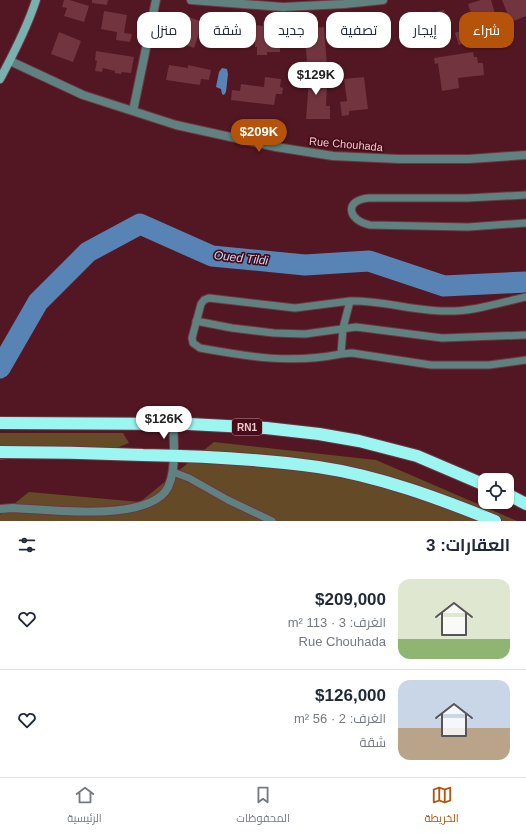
<!DOCTYPE html>
<html lang="ar">
<head>
<meta charset="utf-8">
<style>
	body { margin:0; font-family:Helvetica,Cairo,sans-serif; background:#f2f2f3; color:#1f2937; direction:rtl; height:100vh; display:flex; flex-direction:column; font-size:15px; white-space:nowrap }
	* { box-sizing:border-box; margin:0 }
	p { font-size:13px; color:#747a83 }
	.icon { flex:none; width:22px; height:22px; fill:none; stroke:currentColor; stroke-width:2; stroke-linecap:round; stroke-linejoin:round }
	.map { position:relative; height:521px; overflow:hidden; direction:ltr }
	.sheet { display:flex; flex-direction:column; background:#fff; flex:1 }
	.sheet>* { flex:none }
	.top-card { position:absolute; left:12px; top:12px; width:502px; height:36px; direction:rtl; display:flex; gap:8px }
	.fabs { position:absolute; left:478px; top:473px; display:grid; gap:8px }
	.fabs a { display:grid; place-items:center; width:36px; height:36px; border-radius:8px; background:#fff; box-shadow:0 1px 3px #0004; font-size:20px }
	.price { position:absolute; translate:-50% -34px; padding:0 9px; border-radius:14px; background:#fff; color:#222; font-size:13px; line-height:26px; filter:drop-shadow(0 1px 2px #0008) }
	.price::after { content:''; position:absolute; left:50%; top:24px; width:12px; height:9px; margin-left:-6px; background:inherit; clip-path:polygon(0 0,100% 0,50% 100%) }
	.price.on { background:#b45309; color:#fff }
	ul { padding:0; list-style:none }
	li { display:flex; align-items:center; gap:12px; height:100px; padding:0 16px }
	li+li { border-top:1px solid #e0e1e3 }
	li span { display:grid; place-items:center; flex:none; width:112px; height:80px; border-radius:12px; color:#555 }
	li>.icon { margin-inline-start:auto }
	span .icon { width:48px; height:48px; fill:#fffc; stroke-width:1 }
	li b { font-size:17px }
	h2 { display:flex; justify-content:space-between; align-items:center; height:48px; padding:0 16px; font-size:17px }
	.chip { padding:0 14px; border-radius:12px; background:#fff; box-shadow:0 1px 3px #0004; font-size:14px; line-height:36px }
	.chip.on { background:#b45309; color:#fff }
	.menu { display:flex; justify-content:space-around; align-items:center; height:56px; border-top:1px solid #e0e1e3; background:#fff; font-size:11px; color:#747a83 }
	.menu a { display:grid; justify-items:center; gap:2px }
	.menu .on { color:#b45309 }
	.map>svg:first-child { display:block }
</style>
</head>
<body>
<div class="map">
<svg width="526" height="521" viewBox="0 0 526 521">
	<rect width="100%" height="100%" fill="#521723"/>
	<path fill="#654a28" d="M0,433h123l6,10 -13,5 -116,12z
		M214,442l162,18 141,61h-517v-6l29,-23 111,10z"/>
	<path fill="#5884b5" d="M222,68l5,1 1,5 -2,18 -2,3 -2,-1 -1,-5 -5,-2 3,-15z"/>
	<g fill="none" stroke-linecap="round" stroke-linejoin="round">
		<path stroke="#5884b5" stroke-width="21" d="M0,368l38,-66 50,-50 52,-28 72,32 93,9 64,-4 75,25 82,-4"/>
	</g>
	<path fill="#72343e" d="M64,0h6l19,6 -5,16 -20,-6 3,-8 -5,-1z
		M92,0h16l-1,5 -15,-2z
		M481,0h10l5,17 -4,1 3,8 -18,6 -9,-28z
		M502,0h24v16l-15,6z
		M444,10l7,27 -17,4 -6,-21 10,-3 -2,-5z
		M104,11l23,4 -3,18 8,1 -2,8 -14,-2 1,-8 -16,-3z
		M183,15l20,7 -9,26 -21,-8z
		M263,22h7v4h10v26h-13v3h-10v-8h-2v-22l8,1z
		M324,27l3,39 -28,1 -1,-5 9,-1 -2,-22h6l-1,-11z
		M460,31l4,12 -5,2 -4,-12z
		M59,32l22,9 -8,21 -22,-8z
		M96,51l38,6 -3,16 -9,-1 -1,2 -6,-1v-2l-12,-3 -1,4 -7,-1 2,-10 -2,-1z
		M473,52l1,5h3l1,6h5l1,12 -26,3 1,10 -17,3 -4,-28 -3,1 -1,-6z
		M169,65l19,3v-3l23,5 -2,10 -8,-1 -1,6 -34,-5z
		M298,71l24,1 -1,12h6l-1,22h4v13h-24l3,-39h-11z
		M265,77l16,2 -1,8 3,1 -1,6h-6l-2,11 -43,-5 1,-10 8,1 1,-7 23,3z
		M364,77l4,32 -19,2v4l-7,1 -2,-14 7,-1 -3,-22z"/>
	<g fill="none" stroke-linecap="round" stroke-linejoin="round">
		<g stroke="#6e3741" stroke-width="9">
			<path id="lane" d="M526,195l-59,3h-98c-25,2 -22,22 1,27l98,2 58,-4
				M526,297c-27,6 -54,15 -81,14 -32,0 -63,-11 -95,-10l-7,27 -2,26 11,-1 79,12h58l37,-5
				M196,321l36,7 42,5 31,1 51,-7 86,11 84,-3
				M341,354c-50,10 -91,3 -141,-6l-7,-5 -1,-5 9,-34 3,-4 5,-2 86,10 55,-7
				M173,472l16,6 39,22 44,21"/>
		</g>
		<g stroke="#6e3741" stroke-width="10">
			<path id="street" d="M191,0l92,7 61,-3 39,-4
				M10,61l73,34 93,30 100,22 57,9 66,3h70l57,-4
				M133,111l23,-111
				M0,509l13,-1c37,2 128,13 152,-16 12,-15 9,-50 8,-68"/>
		</g>
		<g stroke="#6e3741" stroke-width="10">
			<path id="secondary" d="M0,79c14,-26 27,-51 36,-79"/>
		</g>
		<g stroke="#6e3741" stroke-width="14">
			<path id="highway" d="M0,423l189,1 77,4 53,6 40,7 58,15 68,29
				M0,452c48,0 95,1 143,3 58,1 117,4 175,12 61,9 120,31 177,54
				M507,494l19,10"/>
		</g>
		<use href="#lane" stroke="#5f8280" stroke-width="7"/>
		<use href="#street" stroke="#5f8280" stroke-width="8"/>
		<use href="#secondary" stroke="#78b1ae" stroke-width="8"/>
		<use href="#highway" stroke="#9bf6f2" stroke-width="12"/>
	</g>
	<g text-anchor="middle" stroke-width="3.5" stroke-linejoin="round" paint-order="stroke">
		<rect fill="#460c19" stroke="#bc9096" stroke-width="1" x="232" y="419" width="30" height="16" rx="3"/>
		<g font-size="10" font-weight="bold" fill="#efc8cc">
			<text x="247" y="431">RN1</text>
		</g>
		<g font-size="11" fill="#efc8cc" stroke="#460c19">
			<text transform="translate(346 144) rotate(5)" y="4">Rue Chouhada</text>
		</g>
		<g font-size="12" font-style="italic" fill="#c4dcf9" stroke="#460c19">
			<text transform="translate(241 258) rotate(6)" y="4">Oued Tildi</text>
		</g>
	</g>
</svg>
<div class="fabs">
<a><svg class="icon" aria-label="locate" viewBox="0 0 24 24"><circle cx="12" cy="12" r="6"/><path d="M12 2v4M12 18v4M2 12h4M18 12h4"/></svg></a>
</div>
<b class="price" style="left:316px;top:96px">$129K</b>
<b class="price on" style="left:259px;top:153px">$209K</b>
<b class="price" style="left:164px;top:440px">$126K</b>
<div class="top-card">
<a class="chip on">شراء</a>
<a class="chip">إيجار</a>
<a class="chip">تصفية</a>
<a class="chip">جديد</a>
<a class="chip">شقة</a>
<a class="chip">منزل</a>
</div>
</div>
<section class="sheet">
<h2>العقارات: 3<svg class="icon" aria-label="filters" viewBox="0 0 24 24"><path d="M4 7h16M4 17h16"/><circle cx="9" cy="7" r="2"/><circle cx="15" cy="17" r="2"/></svg></h2>
<ul>
<li><span style="background:linear-gradient(#dfe7d0 75%,#8fb573 0)"><svg class="icon" aria-label="home" viewBox="0 0 24 24"><path d="M3 11l9-7 9 7M6 9v11h12V9"/></svg></span><div><b>$209,000</b><p>الغرف: 3 · 113 m²</p><p>Rue Chouhada</p></div><svg class="icon" aria-label="heart" viewBox="0 0 24 24"><path d="M12 20l-8-8c-3-5 5-10 8-4 3-6 11-1 8 4z"/></svg></li>
<li><span style="background:linear-gradient(#c9d6e8 60%,#b9a48a 0)"><svg class="icon" aria-label="home" viewBox="0 0 24 24"><path d="M3 11l9-7 9 7M6 9v11h12V9"/></svg></span><div><b>$126,000</b><p>الغرف: 2 · 56 m²</p><p>شقة</p></div><svg class="icon" aria-label="heart" viewBox="0 0 24 24"><path d="M12 20l-8-8c-3-5 5-10 8-4 3-6 11-1 8 4z"/></svg></li>
</ul>
</section>
<nav class="menu">
<a class="on"><svg class="icon" aria-label="map" viewBox="0 0 24 24"><path d="M3 6l6-2 6 2 6-2v14l-6 2-6-2-6 2zM9 4v14M15 6v14"/></svg>الخريطة</a>
<a><svg class="icon" aria-label="saved" viewBox="0 0 24 24"><path d="M7 4h10v16l-5-4-5 4z"/></svg>المحفوظات</a>
<a><svg class="icon" aria-label="home" viewBox="0 0 24 24"><path d="M3 11l9-7 9 7M6 9v11h12V9"/></svg>الرئيسية</a>
</nav>
</body>
</html>
